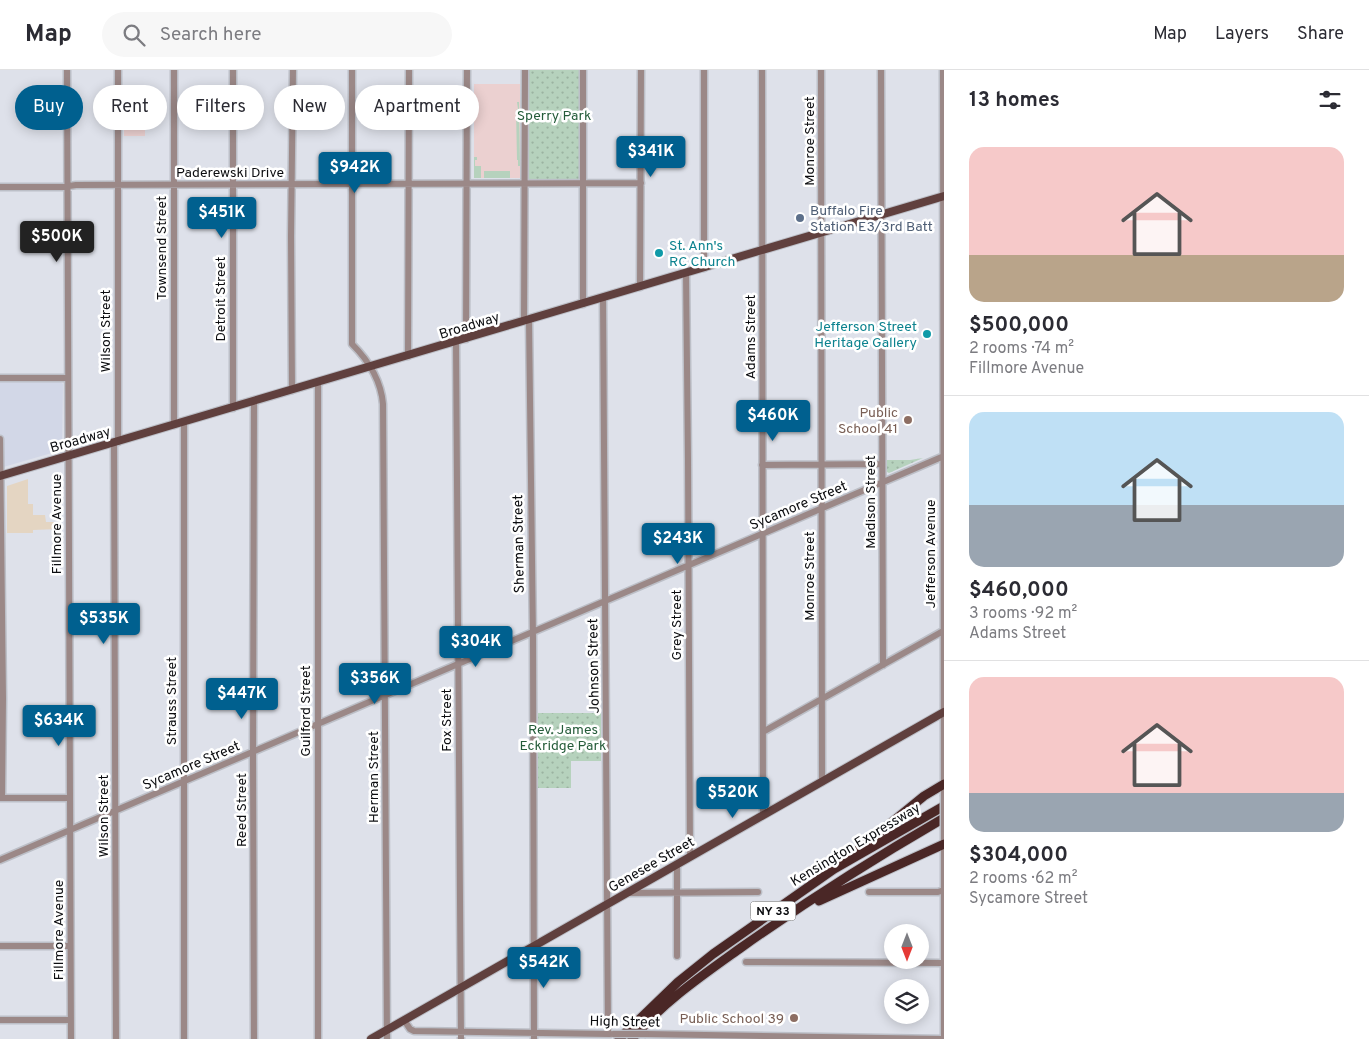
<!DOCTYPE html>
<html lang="en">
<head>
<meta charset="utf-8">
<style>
	body { margin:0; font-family:Overpass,sans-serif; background:#f7f7f7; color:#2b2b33; height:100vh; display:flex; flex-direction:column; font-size:19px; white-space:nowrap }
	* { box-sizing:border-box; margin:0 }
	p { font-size:16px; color:#7c7c81 }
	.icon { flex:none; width:28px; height:28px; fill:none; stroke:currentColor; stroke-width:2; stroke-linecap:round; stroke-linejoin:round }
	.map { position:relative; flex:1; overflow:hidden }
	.sheet { display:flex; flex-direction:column; background:#fff; width:425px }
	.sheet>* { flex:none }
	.top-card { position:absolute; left:15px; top:15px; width:475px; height:45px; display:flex; gap:10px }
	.needle { width:32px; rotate:180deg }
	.controls { position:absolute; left:884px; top:854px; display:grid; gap:10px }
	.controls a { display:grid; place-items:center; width:45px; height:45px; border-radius:50%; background:#fff; box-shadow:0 2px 12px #0003; font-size:25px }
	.price { position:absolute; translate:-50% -42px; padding:0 11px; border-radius:5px; background:#00608f; color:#fff; font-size:16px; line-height:32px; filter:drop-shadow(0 1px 2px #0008) }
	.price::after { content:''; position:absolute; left:50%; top:30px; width:15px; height:11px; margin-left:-8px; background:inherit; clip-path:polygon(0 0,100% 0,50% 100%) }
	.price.selected { background:#222; color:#fff }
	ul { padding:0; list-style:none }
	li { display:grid; align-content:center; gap:10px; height:265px; padding:0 25px }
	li+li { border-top:1px solid #e1e1e2 }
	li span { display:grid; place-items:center; height:155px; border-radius:15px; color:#555 }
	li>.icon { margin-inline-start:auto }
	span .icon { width:90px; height:90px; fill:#fffc; stroke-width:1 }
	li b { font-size:21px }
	h2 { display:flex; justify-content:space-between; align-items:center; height:60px; padding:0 25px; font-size:21px }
	.pill { padding:0 18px; border-radius:22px; background:#fff; box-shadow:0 2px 12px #0003; font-size:18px; line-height:45px }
	.pill.selected { background:#00608f; color:#fff }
	header { display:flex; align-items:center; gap:30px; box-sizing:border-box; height:70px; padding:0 25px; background:#fff; border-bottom:1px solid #e1e1e2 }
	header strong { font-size:24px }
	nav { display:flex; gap:28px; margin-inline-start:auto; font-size:18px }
	.search { width:350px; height:45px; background:#f7f7f7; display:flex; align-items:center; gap:12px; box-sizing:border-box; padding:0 18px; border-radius:28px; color:#7c7c81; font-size:19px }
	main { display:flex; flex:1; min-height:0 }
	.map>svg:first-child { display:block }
</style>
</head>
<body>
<header>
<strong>Map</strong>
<div class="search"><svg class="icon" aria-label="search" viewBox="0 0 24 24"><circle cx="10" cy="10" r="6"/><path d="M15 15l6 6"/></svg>Search here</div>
<nav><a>Map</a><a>Layers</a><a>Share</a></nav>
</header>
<main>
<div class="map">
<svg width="944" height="969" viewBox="0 0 944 969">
	<defs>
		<pattern id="park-dots" width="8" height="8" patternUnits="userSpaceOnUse" patternTransform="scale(1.25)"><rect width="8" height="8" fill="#b6d2bd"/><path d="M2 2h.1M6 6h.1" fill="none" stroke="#9bb3a1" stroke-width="1.8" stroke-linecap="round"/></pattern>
	</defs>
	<rect width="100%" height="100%" fill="#dee1ea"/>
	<path fill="#d2d7e7" d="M60,311l3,3 -1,66 -62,18v-86z"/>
	<path fill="#e4d5c2" d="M28,409v25h5v11h12l1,7h12v7l-25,1v3h-26v-47z"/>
	<path fill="#ebd0d0" d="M474,14h46v94h-46z
		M124,30h9v2h12v34h-21z"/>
	<path fill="#b6d2bd" d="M517,32h2l1,64h-2v-6h-1l-1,-50 2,-1z
		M474,87h3v3h-2v6h6v12h-7z
		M484,101h26v7h-26z"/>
	<path fill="url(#park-dots)" d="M528,0h52l-1,110h-51z
		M923,388l-34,15 -2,-1v-12h23z
		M538,643h63v48h-30v27h-33z"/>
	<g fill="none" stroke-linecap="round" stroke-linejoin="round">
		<g stroke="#bcbfc7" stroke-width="9">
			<path id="minor" d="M67,0l4,969
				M174,0v355
				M233,0v338
				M352,0v274c16,16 29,37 31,60l4,635
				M704,0v198
				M762,0l1,745
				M821,0l1,712
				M881,0l2,595
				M943,0l1,725
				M0,117h62l14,-2 565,-2
				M686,203l2,187 2,396
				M640,217l1,-217
				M603,228l5,736
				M583,234v-234
				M529,250l4,319 1,400
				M524,251l1,-251
				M466,269l1,-269
				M456,272l5,697
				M408,286l1,-286
				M0,308h68
				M292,320l-1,-154 2,-166
				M254,332l-1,357 1,280
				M0,369l3,259 -1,100
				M118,372v-372
				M114,373l2,596
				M762,395l120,-1
				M763,662l180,-101
				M0,728h70
				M944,759v210
				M0,790l944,-404
				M677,794v92
				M869,822h69l6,-2
				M628,823l130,-1
				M0,876h70
				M746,892l198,1
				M0,950h71
				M404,950l6,9 4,2 196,3
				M646,964l296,5
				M184,969v-617
				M318,969v-656"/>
		</g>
		<g stroke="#bcbfc7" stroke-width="10">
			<path id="major" d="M0,406l944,-280
				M371,969l573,-327"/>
		</g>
		<g stroke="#bcbfc7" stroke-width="11">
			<path id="highway" d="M853,784l71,-58 20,-12
				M819,831l125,-57
				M619,969l59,-57 35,-28 121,-85 110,-63
				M632,969c31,-37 71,-64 110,-92 65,-46 133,-89 202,-129"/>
		</g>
		<use href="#minor" stroke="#9b8887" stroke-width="6"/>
		<use href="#major" stroke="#60403e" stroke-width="8"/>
		<use href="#highway" stroke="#4a2726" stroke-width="9"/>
		<g stroke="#bcbfc7" stroke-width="9" stroke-linecap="butt">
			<path id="minor-bridge" d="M944,725v34
				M613,964h33"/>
		</g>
		<use href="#minor-bridge" stroke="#9b8887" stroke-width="6"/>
	</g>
	<circle fill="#5c6f8a" stroke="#fff" stroke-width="2" cx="800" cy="148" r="5"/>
	<g fill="#0f9aa8" stroke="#fff" stroke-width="2">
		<circle cx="659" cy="183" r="5"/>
		<circle cx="927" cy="264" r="5"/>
	</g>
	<g fill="#8d6e63" stroke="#fff" stroke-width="2">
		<circle cx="908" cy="350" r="5"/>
		<circle cx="794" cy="948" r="5"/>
	</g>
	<g text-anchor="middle" stroke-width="5" stroke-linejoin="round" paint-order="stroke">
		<rect fill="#fff" stroke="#555658" stroke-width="1" x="750.5" y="831.5" width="45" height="19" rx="4"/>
		<g font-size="12" font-weight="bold" fill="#0c0d10">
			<text x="773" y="845">NY 33</text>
		</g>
		<g font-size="14" fill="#255c3a" stroke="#fff">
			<text x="554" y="50">Sperry Park</text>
			<text x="563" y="664">Rev. James<tspan x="563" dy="16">Eckridge Park</tspan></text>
		</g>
		<g font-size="14" fill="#0c0d10" stroke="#fff">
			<text transform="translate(809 71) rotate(-90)" y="5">Monroe Street</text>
			<text x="230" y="107">Paderewski Drive</text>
			<text transform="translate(161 178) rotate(-90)" y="5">Townsend Street</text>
			<text transform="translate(220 229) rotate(-90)" y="5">Detroit Street</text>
			<text transform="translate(469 255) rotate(-17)" y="5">Broadway</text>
			<text transform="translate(105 261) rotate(-90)" y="5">Wilson Street</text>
			<text transform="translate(750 267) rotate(-90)" y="5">Adams Street</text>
			<text transform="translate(80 369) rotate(-16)" y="5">Broadway</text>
			<text transform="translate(870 432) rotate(-90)" y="5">Madison Street</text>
			<text transform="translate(798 435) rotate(-23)" y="5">Sycamore Street</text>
			<text transform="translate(56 454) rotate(-90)" y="5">Fillmore Avenue</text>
			<text transform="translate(518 474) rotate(-91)" y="5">Sherman Street</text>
			<text transform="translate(930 484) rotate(-90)" y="5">Jefferson Avenue</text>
			<text transform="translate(809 506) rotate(-90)" y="5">Monroe Street</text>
			<text transform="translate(676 555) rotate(-90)" y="5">Grey Street</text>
			<text transform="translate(593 596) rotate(-91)" y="5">Johnson Street</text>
			<text transform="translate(171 631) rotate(-90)" y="5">Strauss Street</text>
			<text transform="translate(305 641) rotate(-90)" y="5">Guilford Street</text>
			<text transform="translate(446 650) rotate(-90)" y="5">Fox Street</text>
			<text transform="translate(191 695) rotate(-23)" y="5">Sycamore Street</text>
			<text transform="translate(373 707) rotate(-90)" y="5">Herman Street</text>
			<text transform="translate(241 740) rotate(-90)" y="5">Reed Street</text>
			<text transform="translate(103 746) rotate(-90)" y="5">Wilson Street</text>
			<text transform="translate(855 774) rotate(-31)" y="5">Kensington Expressway</text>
			<text transform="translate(651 794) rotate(-30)" y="5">Genesee Street</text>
			<text transform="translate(58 860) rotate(-90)" y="5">Fillmore Avenue</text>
			<text transform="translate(625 951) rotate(1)" y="5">High Street</text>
		</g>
		<g font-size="14" fill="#4e5e75" stroke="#fff" text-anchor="start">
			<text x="810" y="145">Buffalo Fire<tspan x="810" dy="16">Station E3/3rd Batt</tspan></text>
		</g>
		<g font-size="14" fill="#0d838f" stroke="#fff" text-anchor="start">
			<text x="669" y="180">St. Ann's<tspan x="669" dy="16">RC Church</tspan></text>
			<text x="917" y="261" text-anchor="end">Jefferson Street<tspan x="917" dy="16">Heritage Gallery</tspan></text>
		</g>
		<g font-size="14" fill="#785e54" stroke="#fff" text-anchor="end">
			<text x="898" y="347">Public<tspan x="898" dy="16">School 41</tspan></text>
			<text x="784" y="953">Public School 39</text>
		</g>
	</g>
</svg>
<div class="controls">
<a><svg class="needle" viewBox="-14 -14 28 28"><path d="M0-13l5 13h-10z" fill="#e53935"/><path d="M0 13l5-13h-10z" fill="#7c7c81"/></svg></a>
<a><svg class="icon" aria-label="layers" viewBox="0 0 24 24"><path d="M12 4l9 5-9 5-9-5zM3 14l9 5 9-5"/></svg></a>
</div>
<b class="price" style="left:651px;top:108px">$341K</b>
<b class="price" style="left:355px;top:124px">$942K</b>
<b class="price" style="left:222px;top:169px">$451K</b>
<b class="price selected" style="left:57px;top:193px">$500K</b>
<b class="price" style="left:773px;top:372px">$460K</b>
<b class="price" style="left:678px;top:495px">$243K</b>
<b class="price" style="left:104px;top:575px">$535K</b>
<b class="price" style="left:476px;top:598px">$304K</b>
<b class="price" style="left:375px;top:635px">$356K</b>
<b class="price" style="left:242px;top:650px">$447K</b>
<b class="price" style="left:59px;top:677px">$634K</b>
<b class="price" style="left:733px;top:749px">$520K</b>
<b class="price" style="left:544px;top:919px">$542K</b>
<div class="top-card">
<a class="pill selected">Buy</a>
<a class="pill">Rent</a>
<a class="pill">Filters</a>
<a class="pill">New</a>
<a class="pill">Apartment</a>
</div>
</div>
<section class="sheet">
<h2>13 homes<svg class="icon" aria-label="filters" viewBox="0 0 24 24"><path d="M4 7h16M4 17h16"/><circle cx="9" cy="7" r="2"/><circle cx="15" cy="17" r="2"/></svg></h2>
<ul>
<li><span style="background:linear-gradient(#f6c9c9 70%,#b9a48a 0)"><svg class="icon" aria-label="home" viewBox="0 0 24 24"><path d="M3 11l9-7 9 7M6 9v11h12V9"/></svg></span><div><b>$500,000</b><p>2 rooms · 74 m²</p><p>Fillmore Avenue</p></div></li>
<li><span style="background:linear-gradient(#bfe0f5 60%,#9aa5b1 0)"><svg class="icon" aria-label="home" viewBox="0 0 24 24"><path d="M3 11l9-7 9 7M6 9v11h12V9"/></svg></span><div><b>$460,000</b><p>3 rooms · 92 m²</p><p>Adams Street</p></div></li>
<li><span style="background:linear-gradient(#f6c9c9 75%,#9aa5b1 0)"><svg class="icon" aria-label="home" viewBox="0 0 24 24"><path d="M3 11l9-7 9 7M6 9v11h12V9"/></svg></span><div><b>$304,000</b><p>2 rooms · 62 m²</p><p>Sycamore Street</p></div></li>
</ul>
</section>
</main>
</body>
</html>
